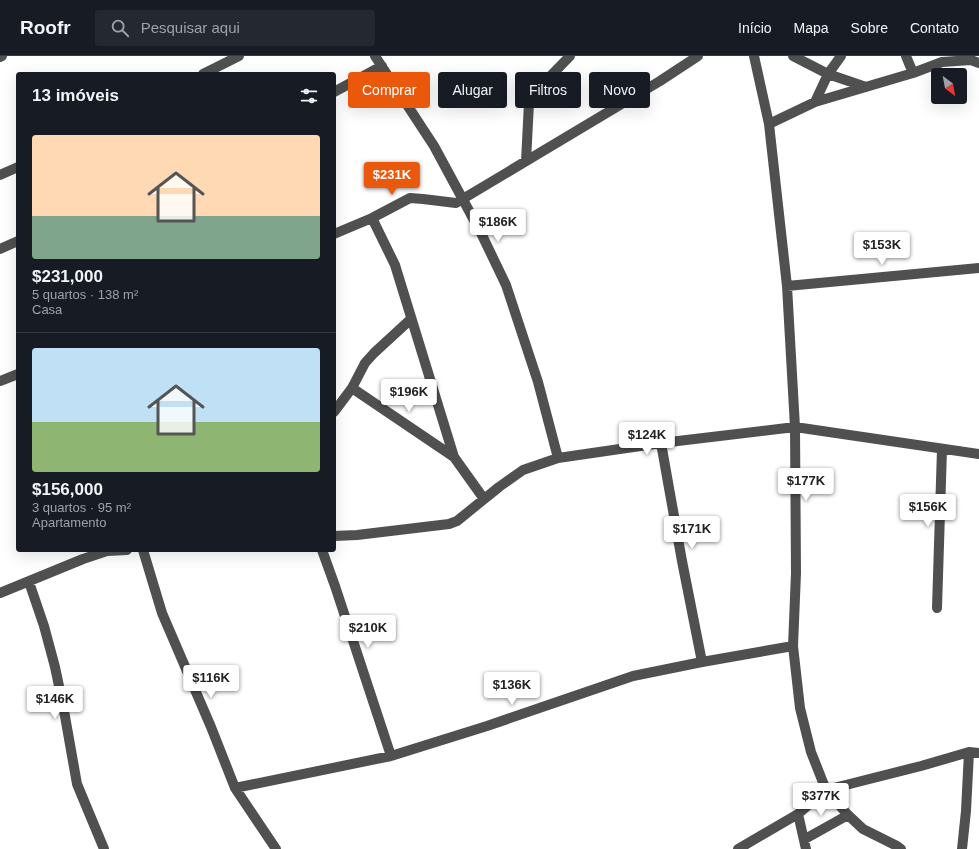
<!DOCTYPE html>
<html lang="pt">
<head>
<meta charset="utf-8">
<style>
	body { margin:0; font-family:Helvetica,sans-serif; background:#242831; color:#f1f3f6; height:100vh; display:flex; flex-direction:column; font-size:15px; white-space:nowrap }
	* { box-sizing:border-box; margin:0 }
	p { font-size:13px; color:#9ea1a6 }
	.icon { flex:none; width:22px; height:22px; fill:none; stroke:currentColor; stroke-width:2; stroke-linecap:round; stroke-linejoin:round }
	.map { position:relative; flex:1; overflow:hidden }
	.side { position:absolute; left:16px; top:16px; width:320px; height:480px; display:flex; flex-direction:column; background:#171b24; border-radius:4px; box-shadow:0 4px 16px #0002 }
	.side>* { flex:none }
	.top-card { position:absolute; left:348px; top:16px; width:380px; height:36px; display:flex; gap:8px }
	.needle { width:26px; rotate:148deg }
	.buttons { position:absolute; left:931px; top:12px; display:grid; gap:8px }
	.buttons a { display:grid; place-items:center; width:36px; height:36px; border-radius:4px; background:#171b24; box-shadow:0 4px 16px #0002; font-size:20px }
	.price { position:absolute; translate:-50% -34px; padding:0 9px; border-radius:4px; background:#fff; color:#222; font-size:13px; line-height:26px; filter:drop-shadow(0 1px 2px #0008) }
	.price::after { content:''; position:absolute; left:50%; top:24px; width:12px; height:9px; margin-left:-6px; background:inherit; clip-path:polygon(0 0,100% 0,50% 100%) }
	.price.active { background:#ea580c; color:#fff }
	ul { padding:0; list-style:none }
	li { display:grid; align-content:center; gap:8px; height:212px; padding:0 16px }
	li+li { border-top:1px solid #363941 }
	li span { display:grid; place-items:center; height:124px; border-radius:4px; color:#555 }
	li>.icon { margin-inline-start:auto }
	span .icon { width:72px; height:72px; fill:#fffc; stroke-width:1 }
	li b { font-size:17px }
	h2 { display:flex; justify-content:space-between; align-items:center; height:48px; padding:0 16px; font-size:17px }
	.tag { padding:0 14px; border-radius:4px; background:#171b24; box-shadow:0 4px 16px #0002; font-size:14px; line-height:36px }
	.tag.active { background:#ea580c; color:#fff }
	header { display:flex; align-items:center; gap:24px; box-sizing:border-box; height:56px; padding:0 20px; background:#171b24; border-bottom:1px solid #363941 }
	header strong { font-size:19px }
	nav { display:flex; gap:22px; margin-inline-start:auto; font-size:14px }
	.search { width:280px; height:36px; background:#242831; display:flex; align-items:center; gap:10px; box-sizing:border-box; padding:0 14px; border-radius:4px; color:#9ea1a6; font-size:15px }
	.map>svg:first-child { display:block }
</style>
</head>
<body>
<header>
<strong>Roofr</strong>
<div class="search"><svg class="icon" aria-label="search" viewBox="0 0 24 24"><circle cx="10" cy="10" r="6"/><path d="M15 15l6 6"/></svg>Pesquisar aqui</div>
<nav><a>Início</a><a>Mapa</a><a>Sobre</a><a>Contato</a></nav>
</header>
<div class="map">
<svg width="979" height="793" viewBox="0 0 979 793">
	<rect width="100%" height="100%" fill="#fff"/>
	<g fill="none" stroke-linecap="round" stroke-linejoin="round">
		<path stroke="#505050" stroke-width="10" d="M375,0l59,90 47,87 25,52 32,97 20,76
			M754,0l15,68 18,162 8,141 1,146 -3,73 7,62 11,44 15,38 22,25 15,14 34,17 4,3
			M793,0l35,18 38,13
			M906,0l7,17
			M0,1l2,-1
			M203,18l36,-18
			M334,36l48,-26
			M815,46l13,-28 13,-18
			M769,68l46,-22 98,-29 29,-11 29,-2 8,3
			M526,105l3,-58 4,-9 37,-38
			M0,119l18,-8
			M372,162l23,47 59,192 30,42
			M334,178l38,-16 38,-20 13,1 33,4 204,-122 38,-25
			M0,193l18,-8
			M787,230l192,-18
			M0,325l18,-7
			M352,332l102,69
			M334,356l18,-24 13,-25 9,-10 37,-34
			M661,387l21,118 20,101
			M334,480l23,-1 92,-11 8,-3 42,-34 24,-17 35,-12 103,-15 134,-16 184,27
			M143,494l19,63 49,114 24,61 41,61
			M322,494l13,36 56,170
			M29,526l15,44 11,41 8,38 14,79 27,65
			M0,537l83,-34 24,-8 20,-1
			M937,552l5,-159
			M235,732l156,-32 96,-30 146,-50 69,-14 91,-16
			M798,758l8,35
			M805,783l43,-24
			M738,793l60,-35 28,-24 95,-24 48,-14 10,1
			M962,793l4,-38 3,-59"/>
	</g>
</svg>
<div class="buttons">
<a><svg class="needle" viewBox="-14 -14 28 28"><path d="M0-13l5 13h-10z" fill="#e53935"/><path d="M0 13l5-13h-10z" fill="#9ea1a6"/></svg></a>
</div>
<b class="price active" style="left:392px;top:140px">$231K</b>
<b class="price" style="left:498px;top:187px">$186K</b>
<b class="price" style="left:882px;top:210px">$153K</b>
<b class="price" style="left:409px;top:357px">$196K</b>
<b class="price" style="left:647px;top:400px">$124K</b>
<b class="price" style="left:806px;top:446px">$177K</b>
<b class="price" style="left:928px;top:472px">$156K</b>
<b class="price" style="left:692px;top:494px">$171K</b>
<b class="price" style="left:368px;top:593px">$210K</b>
<b class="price" style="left:211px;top:643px">$116K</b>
<b class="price" style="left:512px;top:650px">$136K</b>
<b class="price" style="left:55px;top:664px">$146K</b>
<b class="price" style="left:821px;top:761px">$377K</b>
<div class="top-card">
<a class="tag active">Comprar</a>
<a class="tag">Alugar</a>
<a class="tag">Filtros</a>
<a class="tag">Novo</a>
</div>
<section class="side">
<h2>13 imóveis<svg class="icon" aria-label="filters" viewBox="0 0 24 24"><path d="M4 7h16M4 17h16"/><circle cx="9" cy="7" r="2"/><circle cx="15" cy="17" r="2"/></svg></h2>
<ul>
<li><span style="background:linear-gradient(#ffd9b3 65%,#7fa58c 0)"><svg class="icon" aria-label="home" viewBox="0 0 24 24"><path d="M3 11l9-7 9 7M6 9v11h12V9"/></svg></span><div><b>$231,000</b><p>5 quartos · 138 m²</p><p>Casa</p></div></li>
<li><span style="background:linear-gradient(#bfe0f5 60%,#8fb573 0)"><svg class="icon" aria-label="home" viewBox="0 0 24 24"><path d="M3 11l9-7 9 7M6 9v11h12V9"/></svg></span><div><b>$156,000</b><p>3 quartos · 95 m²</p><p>Apartamento</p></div></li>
</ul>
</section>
</div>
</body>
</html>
